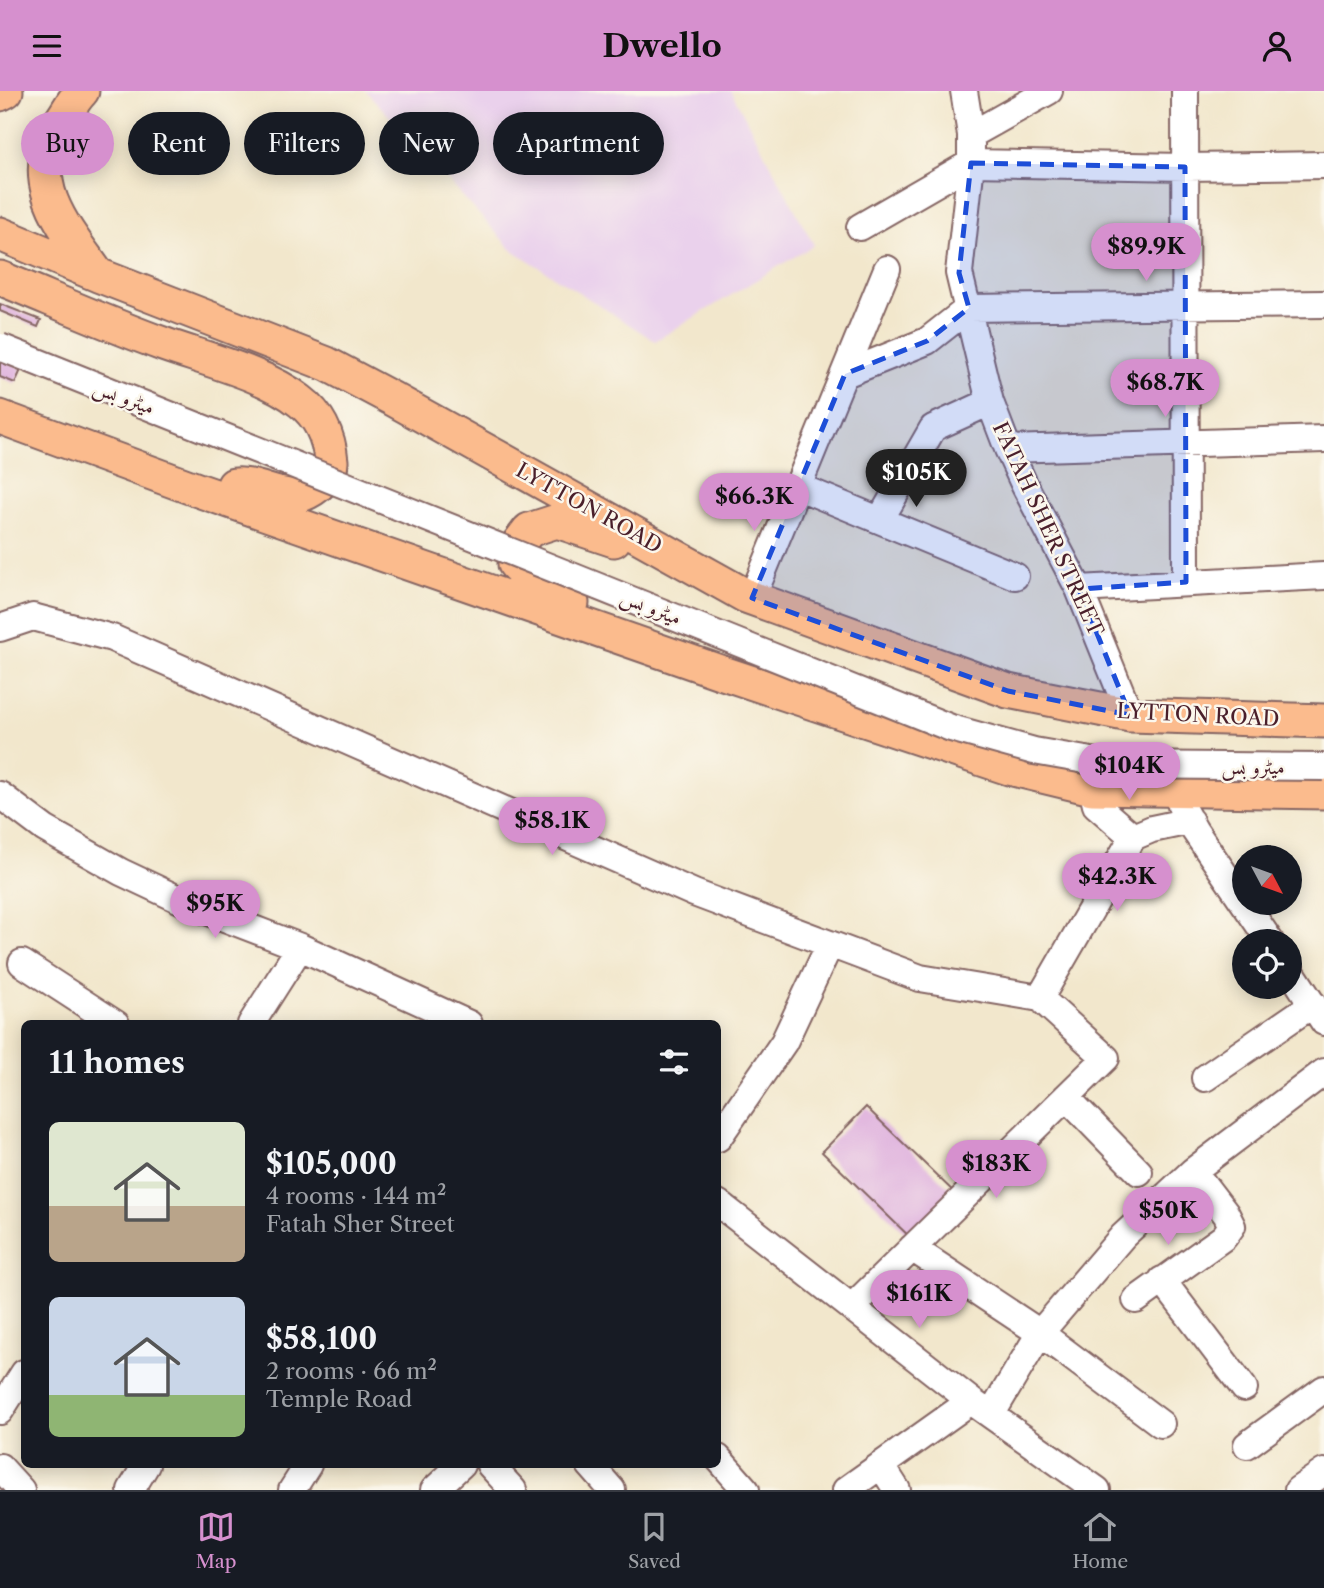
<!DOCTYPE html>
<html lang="en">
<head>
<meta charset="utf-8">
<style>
	body { margin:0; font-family:"Libre Caslon Text",Amiri,serif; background:#20242c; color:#f1f3f6; height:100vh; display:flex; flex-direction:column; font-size:26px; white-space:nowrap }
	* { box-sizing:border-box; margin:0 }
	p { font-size:23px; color:#9ea1a6 }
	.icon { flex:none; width:38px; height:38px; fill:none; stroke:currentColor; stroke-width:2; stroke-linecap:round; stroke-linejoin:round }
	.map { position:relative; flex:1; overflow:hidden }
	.details { position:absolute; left:21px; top:929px; width:700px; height:448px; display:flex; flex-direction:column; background:#171b24; border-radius:10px; box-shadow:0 4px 18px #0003 }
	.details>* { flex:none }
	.guide { position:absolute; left:21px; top:21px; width:700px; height:63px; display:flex; gap:14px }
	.needle { width:46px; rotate:131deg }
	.fabs { position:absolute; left:1232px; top:754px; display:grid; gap:14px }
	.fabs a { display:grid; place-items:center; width:70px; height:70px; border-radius:50%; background:#171b24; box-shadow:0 4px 18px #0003; font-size:35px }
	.price { position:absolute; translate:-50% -60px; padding:0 16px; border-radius:24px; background:#d690ce; color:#111; font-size:23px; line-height:46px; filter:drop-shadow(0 2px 4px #0008) }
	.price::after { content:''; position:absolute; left:50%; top:42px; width:21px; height:16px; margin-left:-10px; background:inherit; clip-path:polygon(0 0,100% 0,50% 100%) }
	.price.selected { background:#222; color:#fff }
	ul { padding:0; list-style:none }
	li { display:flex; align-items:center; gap:21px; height:175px; padding:0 28px }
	li span { display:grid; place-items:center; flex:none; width:196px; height:140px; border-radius:10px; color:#555 }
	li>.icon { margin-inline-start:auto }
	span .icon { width:84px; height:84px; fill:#fffc; stroke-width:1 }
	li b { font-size:30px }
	h2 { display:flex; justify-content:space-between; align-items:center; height:84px; padding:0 28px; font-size:30px }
	.chip { padding:0 24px; border-radius:32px; background:#171b24; box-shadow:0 4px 18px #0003; font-size:24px; line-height:63px }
	.chip.selected { background:#d690ce; color:#111 }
	header { display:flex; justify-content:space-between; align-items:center; height:91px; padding:0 28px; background:#d690ce; color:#111; font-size:32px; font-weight:800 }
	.menu { display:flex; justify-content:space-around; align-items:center; height:98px; border-top:2px solid #363941; background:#171b24; font-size:19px; color:#9ea1a6 }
	.menu a { display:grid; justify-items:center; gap:4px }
	.menu .selected { color:#d690ce }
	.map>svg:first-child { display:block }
</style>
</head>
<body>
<header><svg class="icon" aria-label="menu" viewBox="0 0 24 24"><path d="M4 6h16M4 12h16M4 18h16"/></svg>Dwello<svg class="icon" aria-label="person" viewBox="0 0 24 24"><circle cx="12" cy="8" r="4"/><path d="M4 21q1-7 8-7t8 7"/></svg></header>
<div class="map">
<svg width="1324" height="1399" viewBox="0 0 1324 1399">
	<rect width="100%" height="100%" fill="#fbf7ec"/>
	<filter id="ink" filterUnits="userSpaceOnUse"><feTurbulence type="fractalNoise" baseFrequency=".0143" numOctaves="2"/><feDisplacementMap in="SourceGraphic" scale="14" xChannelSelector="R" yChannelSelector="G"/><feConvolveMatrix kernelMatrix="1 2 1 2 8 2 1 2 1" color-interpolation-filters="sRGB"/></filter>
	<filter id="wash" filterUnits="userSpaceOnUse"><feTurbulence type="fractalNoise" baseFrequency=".00686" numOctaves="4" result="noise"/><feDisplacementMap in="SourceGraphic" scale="28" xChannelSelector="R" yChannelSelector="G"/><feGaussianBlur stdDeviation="1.57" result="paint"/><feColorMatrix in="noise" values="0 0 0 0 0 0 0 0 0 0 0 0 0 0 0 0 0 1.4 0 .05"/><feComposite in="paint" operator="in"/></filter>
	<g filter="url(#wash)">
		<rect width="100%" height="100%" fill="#f2e7cc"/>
		<path fill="#ead1ec" d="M366,0h365l83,154 -159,96 -144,-92z"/>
		<g id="blocks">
			<path fill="#dba7dc" d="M0,213l41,16 -3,7 -38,-16z
				M0,268l22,9 -7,15 -15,-6z
				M866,1016l93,90 -44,45 -93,-90z"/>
		</g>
	</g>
	<g filter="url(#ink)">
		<use href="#blocks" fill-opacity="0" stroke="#856563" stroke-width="2"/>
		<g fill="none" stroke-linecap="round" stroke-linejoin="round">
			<g stroke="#856563" stroke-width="30">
				<path id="minor" d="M964,0l7,44v28l-12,110 31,129 18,47 17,37 54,103 51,126
					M1185,0l1,491
					M971,44l78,-44
					M860,136l111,-64 214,4 139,-2
					M845,283l82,-33 42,-33 355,-4
					M1008,358l316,-10
					M799,396l216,89
					M880,429l53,-92 57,-26
					M1079,498l245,-13
					M752,507l135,-329
					M0,537l33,-11 79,21 582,255 226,85 120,20 66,60 -254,249
					M1092,697l4,17 37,32
					M0,704l45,34 76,43 70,33 109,42 169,77
					M1181,715l14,25 75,110
					M22,872l94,61
					M1290,879l34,52
					M1040,907l93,-161 19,-8 38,-8
					M251,933l49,-77
					M1205,987l108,-74
					M1066,1006l73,75
					M718,1047l66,-96 46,-98
					M718,1112l253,198 126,89
					M912,1157l128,85 121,91
					M1162,1189l82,108
					M1136,1209l88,-63 8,-11 -6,-12 -33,-43
					M0,1320l24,-38
					M991,1324l49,-82 83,-97 70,-65 131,-99
					M1247,1354l77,-56
					M718,1367l28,32
					M490,1374l23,25
					M590,1374l22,25
					M881,1374l16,25
					M0,1376l21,23
					M131,1399l15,-25
					M292,1399l16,-25
					M434,1399l27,-25
					M846,1399l125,-89
					M1298,1399l26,-18"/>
			</g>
			<g stroke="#856563" stroke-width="37">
				<path id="major" d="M82,0c-8,8 -13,18 -19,27 -42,63 -1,105 35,157
					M0,3l6,-3
					M0,143l98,41 229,89 66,35 353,197 262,95 122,24 194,6
					M0,187c54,22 108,46 163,66 42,15 103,30 137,57 20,15 29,36 31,60 1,15 -16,29 -30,34 -21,6 -45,-13 -67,-10
					M0,326l195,72 525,183 289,96 83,20 232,4
					M572,512l-42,-24 -15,-15 1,-17 13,-17 28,-9 57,19"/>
			</g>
			<use href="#minor" stroke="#fff" stroke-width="26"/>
			<use href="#major" stroke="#fbbb8d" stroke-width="33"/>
			<g stroke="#856563" stroke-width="30" stroke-linecap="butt">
				<path id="minor-bridge" d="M0,256l951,381 83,23 80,14 210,2"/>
			</g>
			<use href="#minor-bridge" stroke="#fff" stroke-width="26"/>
		</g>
	</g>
	<path fill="#1d4ed8" fill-opacity="0.2" stroke="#1d4ed8" stroke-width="5" stroke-dasharray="14 9" stroke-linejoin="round" d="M971,72l214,4 1,415 -107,7 51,126 -122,-24 -256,-93 93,-224 82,-33 42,-33 -10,-35z"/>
	<g text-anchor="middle" stroke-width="5" stroke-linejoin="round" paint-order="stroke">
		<g font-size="21" fill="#4a1f2b" stroke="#fbf7ec">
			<text transform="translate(124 306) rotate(21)" y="7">میٹرو بس</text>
			<text transform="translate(589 417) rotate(29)" y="7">LYTTON ROAD</text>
			<text transform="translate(1048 438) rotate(65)" y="7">FATAH SHER STREET</text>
			<text transform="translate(651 516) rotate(22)" y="7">میٹرو بس</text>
			<text transform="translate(1198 624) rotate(3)" y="7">LYTTON ROAD</text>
			<text x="1253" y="683">میٹرو بس</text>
		</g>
	</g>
</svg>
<div class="fabs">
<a><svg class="needle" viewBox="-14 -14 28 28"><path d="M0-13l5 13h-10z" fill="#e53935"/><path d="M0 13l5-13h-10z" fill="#9ea1a6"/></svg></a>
<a><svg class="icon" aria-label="locate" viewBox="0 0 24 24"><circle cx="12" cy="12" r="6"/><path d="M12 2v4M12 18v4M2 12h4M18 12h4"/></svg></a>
</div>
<b class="price" style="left:1146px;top:192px">$89.9K</b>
<b class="price" style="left:1165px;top:328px">$68.7K</b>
<b class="price selected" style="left:916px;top:418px">$105K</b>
<b class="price" style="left:754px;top:442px">$66.3K</b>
<b class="price" style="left:1129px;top:711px">$104K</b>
<b class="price" style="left:552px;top:766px">$58.1K</b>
<b class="price" style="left:1117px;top:822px">$42.3K</b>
<b class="price" style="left:215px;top:849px">$95K</b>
<b class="price" style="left:996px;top:1109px">$183K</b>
<b class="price" style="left:1168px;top:1156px">$50K</b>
<b class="price" style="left:919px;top:1239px">$161K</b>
<div class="guide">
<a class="chip selected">Buy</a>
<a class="chip">Rent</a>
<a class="chip">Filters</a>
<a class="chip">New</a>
<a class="chip">Apartment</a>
</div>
<section class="details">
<h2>11 homes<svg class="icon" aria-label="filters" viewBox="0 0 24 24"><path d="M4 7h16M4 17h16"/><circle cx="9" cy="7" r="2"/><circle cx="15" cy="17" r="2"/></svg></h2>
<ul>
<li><span style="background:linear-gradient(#dfe7d0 60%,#b9a48a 0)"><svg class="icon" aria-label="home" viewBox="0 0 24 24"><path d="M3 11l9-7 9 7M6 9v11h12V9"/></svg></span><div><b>$105,000</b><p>4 rooms · 144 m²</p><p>Fatah Sher Street</p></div></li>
<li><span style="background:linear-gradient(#c9d6e8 70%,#8fb573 0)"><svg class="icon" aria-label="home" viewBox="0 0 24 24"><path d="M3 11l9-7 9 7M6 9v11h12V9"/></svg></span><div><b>$58,100</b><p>2 rooms · 66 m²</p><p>Temple Road</p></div></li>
</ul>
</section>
</div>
<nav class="menu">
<a class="selected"><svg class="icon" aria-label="map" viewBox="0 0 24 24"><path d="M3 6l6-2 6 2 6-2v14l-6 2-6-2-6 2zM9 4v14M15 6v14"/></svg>Map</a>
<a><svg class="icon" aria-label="saved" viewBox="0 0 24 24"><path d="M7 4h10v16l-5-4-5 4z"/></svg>Saved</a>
<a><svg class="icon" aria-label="home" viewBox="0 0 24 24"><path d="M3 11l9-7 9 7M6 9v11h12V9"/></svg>Home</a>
</nav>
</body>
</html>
